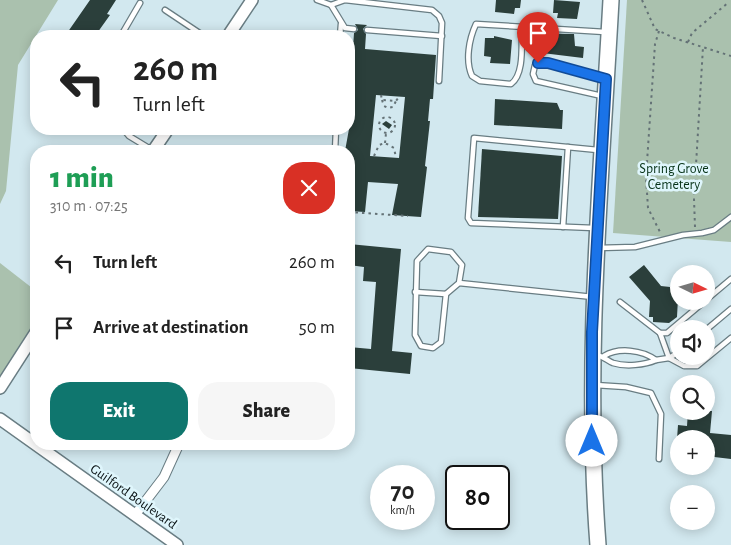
<!DOCTYPE html>
<meta charset="utf-8">
<style>
body{margin:0;font-family:"Alegreya Sans",sans-serif;background:#f6f6f6;color:#222;height:100vh;display:flex;flex-direction:column;font-size:19px;white-space:nowrap}
*{box-sizing:border-box;margin:0}
p{font-size:16px;color:#767676}
.icon{flex:none;width:28px;height:28px;fill:none;stroke:currentColor;stroke-width:2;stroke-linecap:round;stroke-linejoin:round}
.map{position:relative;flex:1;overflow:hidden}
.details{position:absolute;left:30px;top:145px;width:325px;height:305px;display:flex;flex-direction:column;background:#fff;border-radius:20px;box-shadow:0 2px 12px #0003}
.details>*{flex:none}
.hud{position:absolute;left:30px;top:30px;width:325px;height:105px;border-radius:20px;box-shadow:0 2px 12px #0003;background:#fff;color:#222;overflow:hidden}
.needle{width:32px;rotate:95deg}
.fabs{position:absolute;left:670px;top:265px;display:grid;gap:10px}
.fabs a{display:grid;place-items:center;width:45px;height:45px;border-radius:50%;background:#fff;box-shadow:0 2px 12px #0003;font-size:25px}
.speed{position:absolute;left:370px;top:465px;display:flex;gap:10px;font-size:25px;font-weight:700;text-align:center}
.speed>*{display:grid;place-content:center;width:65px;height:65px;border-radius:50%;background:#fff;box-shadow:0 2px 12px #0003;line-height:1}
.speed small{font-size:12px;font-weight:400}
.speed .limit{border:2px solid #111;border-radius:8px;background:#fff;color:#111}
.pin{position:absolute;display:grid;place-items:center;width:42px;height:42px;color:#fff;margin:-51px -21px;border-radius:50% 50% 50% 0;rotate:-45deg;box-shadow:0 0 5px #0007}
.pin .icon{rotate:45deg}
.me{position:absolute;width:55px;margin:-28px;rotate:0deg;stroke-linejoin:round;filter:drop-shadow(0 0 4px #0008)}
.turn{display:flex;align-items:center;gap:18px;height:105px;padding:0 20px;font-size:22px}
.turn .icon{width:65px;height:65px;stroke-width:2.5}
.turn b{display:block;font-size:35px;line-height:42px}
.round{display:grid;place-items:center;flex:none;width:52px;height:52px;border-radius:20px;background:#f6f6f6}
.summary{display:flex;align-items:center;justify-content:space-between;height:85px;padding:0 20px}
h1{font-size:30px;font-weight:800;line-height:38px;color:#1e9e55}
.cta{display:flex;gap:10px;margin-top:auto;padding:10px 20px}
.cta a{flex:1;height:58px;border-radius:20px;background:#0f766e;color:#fff;font-size:20px;font-weight:800;line-height:58px;text-align:center}
.cta a+a{background:#f6f6f6;color:#222}
ul{padding:0;list-style:none}
li{display:flex;align-items:center;gap:15px;height:65px;padding:0 20px}
li div{flex:1}
li b{display:block;font-size:19px}
li em{font-style:normal}
.map>svg:first-child{display:block}
.green{fill:#aac1ae}
.building{fill:#2b3f3b;fill-rule:evenodd}
.lines{fill:none;stroke-linecap:round;stroke-linejoin:round}
.lane-casing{stroke:#697d83;stroke-width:7}
.street-casing{stroke:#697d83;stroke-width:11}
.secondary-casing{stroke:#697d83;stroke-width:14}
.highway-casing{stroke:#697d83;stroke-width:18}
.path{stroke:#647276;stroke-width:2;stroke-dasharray:2.5 4;stroke-linecap:butt}
.lane{stroke:#fff;stroke-width:4.5}
.street{stroke:#fff;stroke-width:9}
.secondary{stroke:#fff;stroke-width:11}
.highway{stroke:#fff;stroke-width:15}
.route-casing{stroke:#114b97;stroke-width:12}
.route{stroke:#1a73e8;stroke-width:9}
.labels{text-anchor:middle;stroke-width:5;stroke-linejoin:round;paint-order:stroke}
.park-label{font-size:14px;fill:#073318;stroke:#dff6fc}
.street-label{font-size:14px;fill:#091113;stroke:#dff6fc}
</style>
<div class="map">
<svg width="731" height="545" viewBox="0 0 731 545">
<rect width="100%" height="100%" fill="#d2e8ef"/>
<g class="green">
<path d="M 0,0 L 58,0 L 18,65 L 6,191 L 0,204 Z"/>
<path d="M 627,0 L 731,0 L 731,242 L 613,233 Z"/>
<path d="M 0,263 L 36,291 L 36,328 L 0,383 Z"/>
</g>
<g class="building">
<path d="M 90,0 L 116,0 L 107,14 L 110,15 L 95,36 L 65,36 Z"/>
<path d="M 496,0 L 521,0 L 520,8 L 515,8 L 514,14 L 495,12 Z"/>
<path d="M 554,0 L 580,2 L 577,19 L 557,18 L 558,13 L 553,13 Z"/>
<path d="M 355,24 L 367,25 L 363,29 L 366,34 L 365,49 L 436,55 L 433,99 L 430,99 L 428,121 L 430,121 L 425,166 L 427,167 L 421,217 L 392,215 L 398,184 L 368,182 L 365,212 L 349,211 L 349,151 L 345,151 L 349,129 L 350,85 L 349,48 L 353,48 L 354,33 L 358,30 ZM 376,95 L 405,97 L 399,158 L 370,156 Z"/>
<path d="M 527,33 L 574,34 L 575,46 L 584,47 L 583,58 L 526,51 Z"/>
<path d="M 494,36 L 512,40 L 510,64 L 490,63 L 491,57 L 484,56 L 485,38 L 494,38 Z"/>
<path d="M 495,99 L 557,103 L 560,110 L 563,110 L 562,129 L 494,125 Z"/>
<path d="M 386,121 L 392,125 L 389,129 L 382,124 Z"/>
<path d="M 482,149 L 562,156 L 558,219 L 478,217 Z"/>
<path d="M 349,244 L 401,249 L 392,351 L 412,353 L 410,374 L 349,368 L 349,347 L 371,349 L 376,282 L 363,281 L 364,267 L 349,265 Z"/>
<path d="M 644,265 L 661,286 L 670,287 L 679,279 L 677,317 L 669,323 L 653,322 L 653,317 L 649,317 L 650,301 L 629,277 Z"/>
<path d="M 688,411 L 712,411 L 710,433 L 731,435 L 731,459 L 706,456 L 706,439 L 677,439 L 678,425 L 687,426 Z"/>
</g>
<g class="lines">
<g class="lane-casing">
<g id="lane">
<path d="M 317,0 L 331,5 L 345,0 L 432,10 L 439,16 L 442,23 L 439,81"/>
<path d="M 331,5 L 345,28 L 354,29"/>
<path d="M 165,10 L 204,36"/>
<path d="M 522,27 C 521,43 525,74 511,84 L 480,81 L 472,76 C 465,61 469,39 476,24 L 605,32"/>
<path d="M 367,30 L 442,36"/>
<path d="M 126,36 L 122,34 L 140,3"/>
<path d="M 340,36 L 341,24"/>
<path d="M 602,96 L 536,81 L 533,74 L 535,65 C 545,58 589,74 603,78"/>
<path d="M 123,129 L 129,136 L 152,150"/>
<path d="M 335,151 L 336,129"/>
<path d="M 563,227 L 568,147"/>
<path d="M 594,228 L 471,223 L 468,218 L 474,138 L 598,150"/>
<path d="M 598,248 L 635,247 L 683,235 L 702,233 L 714,230 L 731,217"/>
<path d="M 459,283 L 446,294 L 441,342 L 433,348 L 421,346 L 415,335 L 417,261 L 428,249 L 451,252 L 462,265 L 459,283 L 593,297"/>
<path d="M 415,292 L 446,294"/>
<path d="M 706,300 L 731,279"/>
<path d="M 620,302 L 660,333 L 667,333 L 705,301"/>
<path d="M 706,330 L 731,309"/>
<path d="M 660,333 L 669,358 L 684,366 L 697,366 L 731,338"/>
<path d="M 595,355 C 604,356 606,360 613,363 C 626,367 645,365 656,360 C 642,350 619,347 604,356"/>
<path d="M 656,360 L 669,358 L 679,352"/>
<path d="M 595,385 L 626,387 L 651,393 L 661,414 L 659,459"/>
</g>
</g>
<g class="street-casing">
<path id="street" d="M 135,515 L 164,477 L 179,444"/>
</g>
<g class="secondary-casing">
<g id="secondary">
<path d="M 228,36 L 252,0"/>
<path d="M 153,151 L 168,129"/>
<path d="M 0,388 L 36,332"/>
<path d="M 0,419 L 177,545"/>
</g>
</g>
<g class="highway-casing">
<path id="highway" d="M 598,545 C 584,363 601,182 611,0"/>
</g>
<g class="path">
<path d="M 642,0 L 655,29 L 674,38 L 731,56"/>
<path d="M 659,31 L 655,44 L 646,177 L 648,208 L 661,234"/>
<path d="M 688,42 L 692,33 L 729,2"/>
<path d="M 381,95 L 382,100 L 396,101 L 399,97"/>
<path d="M 382,100 L 384,106 L 388,108 L 393,107 L 396,101"/>
<circle cx="387" cy="125" r="8"/>
<path d="M 385,143 L 386,133"/>
<path d="M 374,156 L 379,145 L 385,143 L 394,148 L 396,158"/>
<path d="M 349,212 L 408,216"/>
<path d="M 695,227 L 694,199 L 703,47"/>
</g>
<use href="#lane" class="lane"/>
<use href="#street" class="street"/>
<use href="#secondary" class="secondary"/>
<use href="#highway" class="highway"/>
</g>
<g class="lines">
<g class="route-casing">
<path id="route" d="M 538,63 L 548,63 L 606,79 L 592,332 L 592,441"/>
</g>
<use href="#route" class="route"/>
</g>
<g class="labels">
<g class="park-label">
<text x="674" y="173">Spring Grove<tspan x="674" dy="16">Cemetery</tspan></text>
</g>
<g class="street-label">
<text transform="translate(134 496) rotate(35)" y="5">Guilford Boulevard</text>
</g>
</g>
</svg>
<div class="fabs">
<a><svg class="needle" viewBox="-14 -14 28 28"><path d="M0-13l5 13h-10z" fill="#e53935"/><path d="M0 13l5-13h-10z" fill="#767676"/></svg></a>
<a><svg class="icon" aria-label="sound" viewBox="0 0 24 24"><path d="M4 9h4l5-4v14l-5-4H4zM17 9q2 3 0 6"/></svg></a>
<a><svg class="icon" aria-label="search" viewBox="0 0 24 24"><circle cx="10" cy="10" r="6"/><path d="M15 15l6 6"/></svg></a>
<a>+</a>
<a>−</a>
</div>
<div class="speed"><div>70<small>km/h</small></div><div class="limit">80</div></div>
<div class="pin" style="left:538px;top:63px;background:#d93025"><svg class="icon" aria-label="arrive" viewBox="0 0 24 24"><path d="M6 21V4h12l-3 4 3 4H6"/></svg></div>
<svg class="me" style="left:592px;top:441px" viewBox="-20 -20 40 40"><circle r="19" fill="#fff"/><path d="M0-13L10 11 0 6-10 11z" fill="#1a73e8"/></svg>
<div class="hud">
<div class="turn"><svg class="icon" aria-label="left" viewBox="0 0 24 24"><path d="M17 20v-9H6M10 6l-5 5 5 5"/></svg><div><b>260 m</b>Turn left</div></div>
</div>
<section class="details">
<div class="summary"><div><h1>1 min</h1><p>310 m · 07:25</p></div><a class="round" style="background:#d93025;color:#fff"><svg class="icon" aria-label="close" viewBox="0 0 24 24"><path d="M6 6l12 12M18 6L6 18"/></svg></a></div>
<ul>
<li><svg class="icon" aria-label="left" viewBox="0 0 24 24"><path d="M17 20v-9H6M10 6l-5 5 5 5"/></svg><div><b>Turn left</b></div><em>260 m</em></li>
<li><svg class="icon" aria-label="arrive" viewBox="0 0 24 24"><path d="M6 21V4h12l-3 4 3 4H6"/></svg><div><b>Arrive at destination</b></div><em>50 m</em></li>
</ul>
<div class="cta"><a>Exit</a><a>Share</a></div>
</section>
</div>
